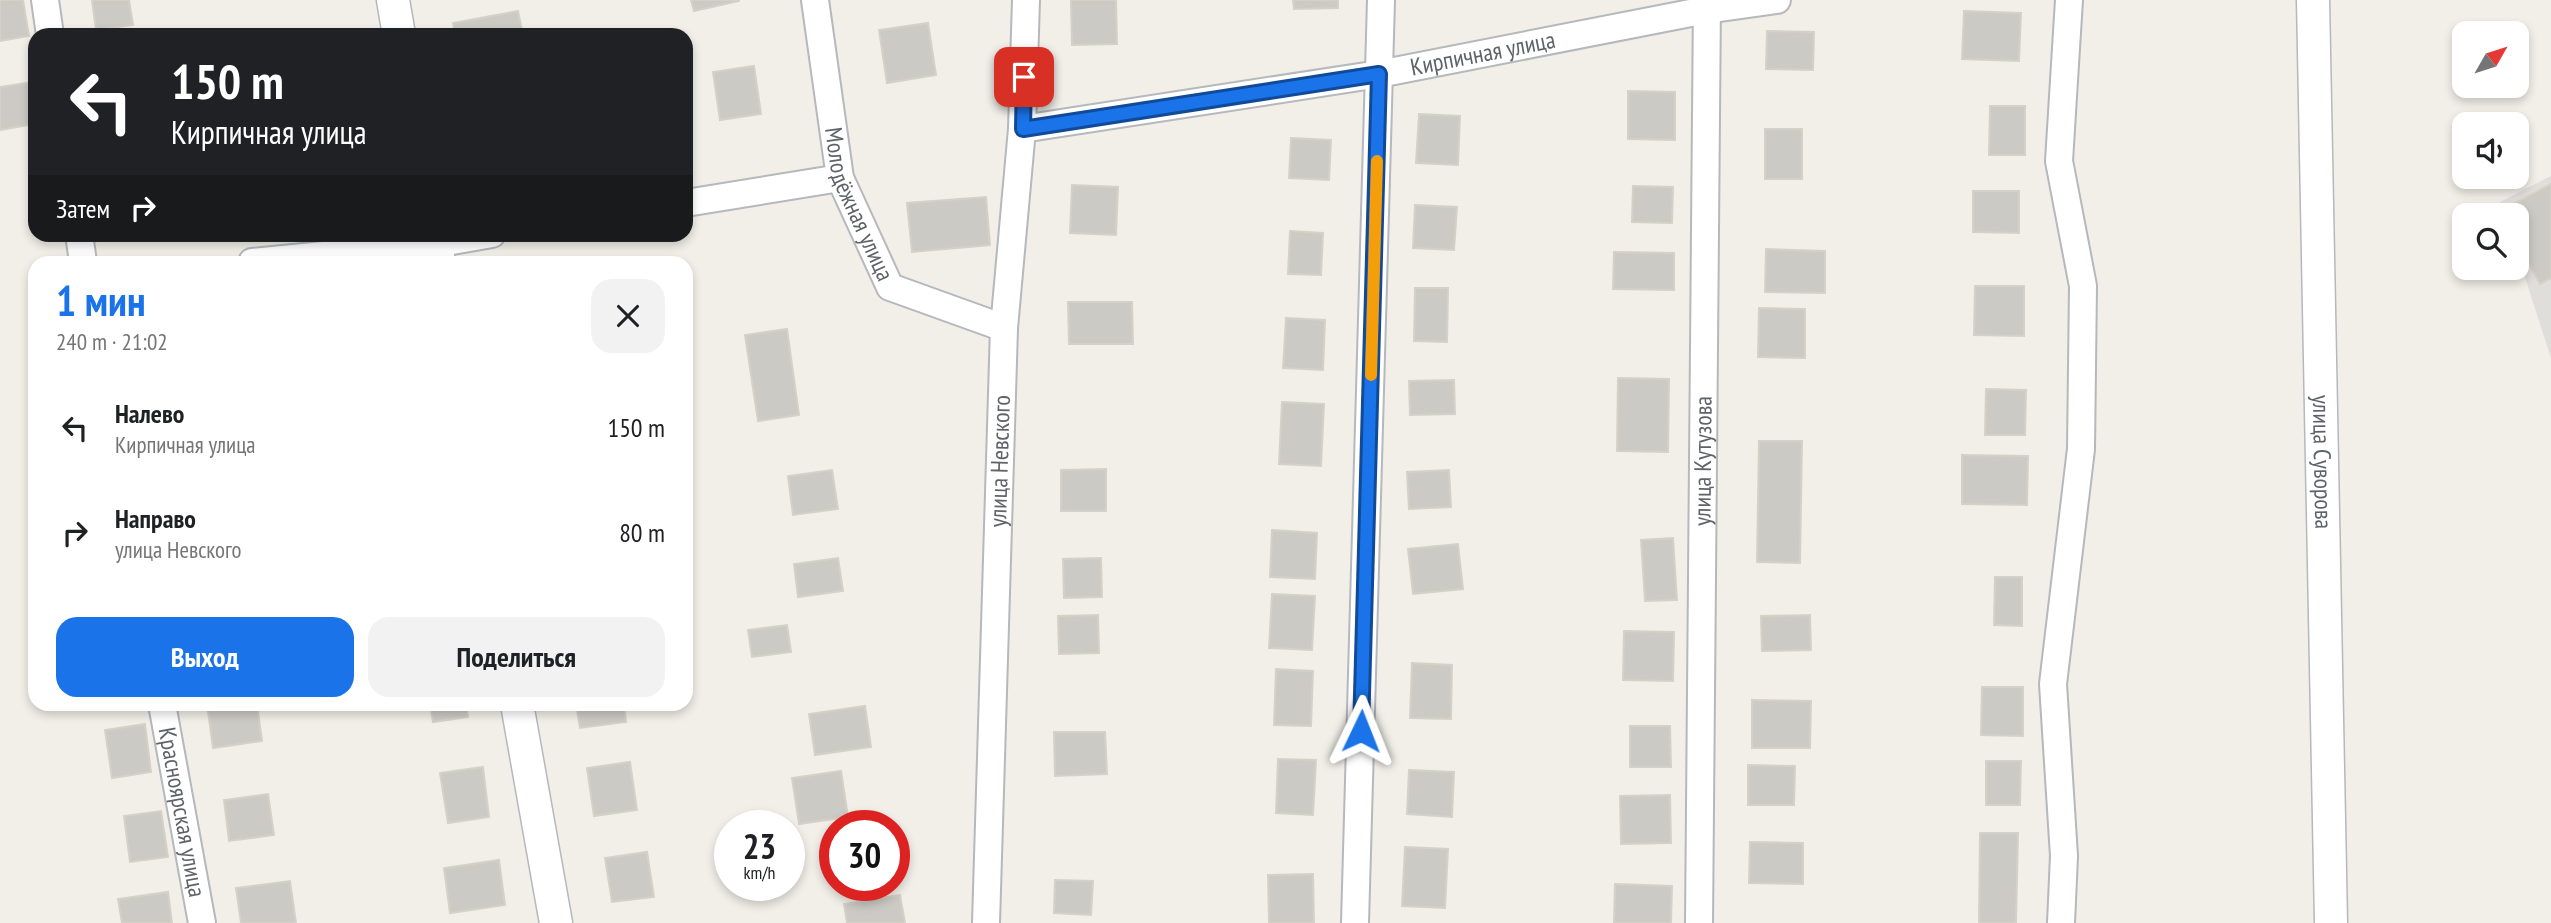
<!DOCTYPE html>
<html lang="ru">
<meta charset="utf-8">
<style>
body{margin:0;font-family:"PT Sans Narrow",sans-serif;background:#f2f2f2;color:#202124;height:100vh;display:flex;flex-direction:column;font-size:26px;white-space:nowrap}
*{box-sizing:border-box;margin:0}
p{font-size:23px;color:#757577}
.icon{flex:none;width:38px;height:38px;fill:none;stroke:currentColor;stroke-width:2;stroke-linecap:round;stroke-linejoin:round}
.map{position:relative;flex:1;overflow:hidden}
.details{position:absolute;left:28px;top:256px;width:665px;height:455px;display:flex;flex-direction:column;background:#fff;border-radius:21px;box-shadow:0 4px 10px #0003}
.details>*{flex:none}
.guide{position:absolute;left:28px;top:28px;width:665px;height:214px;border-radius:21px;box-shadow:0 4px 10px #0003;background:#202124;color:#fff;overflow:hidden}
.needle{width:46px;rotate:51deg}
.fabs{position:absolute;left:2452px;top:21px;display:grid;gap:14px}
.fabs a{display:grid;place-items:center;width:77px;height:77px;border-radius:14px;background:#fff;box-shadow:0 4px 10px #0003;font-size:35px}
.speed{position:absolute;left:714px;top:810px;display:flex;gap:14px;font-size:35px;font-weight:700;text-align:center}
.speed>*{display:grid;place-content:center;width:91px;height:91px;border-radius:50%;background:#fff;box-shadow:0 4px 10px #0003;line-height:1}
.speed small{font-size:18px;font-weight:400}
.speed .limit{border:10px solid #d22;background:#fff;color:#111}
.pin{position:absolute;display:grid;place-items:center;width:60px;height:60px;color:#fff;margin:-30px;border-radius:14px;box-shadow:0 4px 10px #0006}
.me{position:absolute;width:77px;margin:-38px;rotate:2deg;stroke-linejoin:round;filter:drop-shadow(0 0 5px #0008)}
.turn{display:flex;align-items:center;gap:24px;height:147px;padding:0 28px;font-size:32px}
.turn .icon{width:91px;height:91px;stroke-width:2.5}
.turn b{display:block;font-size:49px;line-height:60px}
.then{display:flex;align-items:center;height:66px;padding:0 28px;background:#0003;gap:14px;font-size:26px}
.round{display:grid;place-items:center;flex:none;width:74px;height:74px;border-radius:21px;background:#f2f2f2}
.head{display:flex;align-items:center;justify-content:space-between;height:119px;padding:0 28px}
h1{font-size:42px;font-weight:800;line-height:52px;color:#1a73e8}
.button{display:flex;gap:14px;margin-top:auto;padding:14px 28px}
.button a{flex:1;height:80px;border-radius:21px;background:#1a73e8;color:#fff;font-size:28px;font-weight:800;line-height:80px;text-align:center}
.button a+a{background:#f2f2f2;color:#202124}
ul{padding:0;list-style:none}
li{display:flex;align-items:center;gap:21px;height:105px;padding:0 28px}
li div{flex:1}
li b{display:block;font-size:26px}
li em{font-style:normal}
.map>svg:first-child{display:block}
.industrial{fill:#e0deda}
.building{fill:#cccac5;stroke:#d6d1c6;stroke-width:2}
.lines{fill:none;stroke-linecap:round;stroke-linejoin:round}
.minor-casing{stroke:#b5b8bc;stroke-width:30}
.tertiary-casing{stroke:#b5b8bc;stroke-width:35}
.minor{stroke:#fff;stroke-width:26}
.tertiary{stroke:#fff;stroke-width:32}
.route-casing{stroke:#114b97;stroke-width:18}
.route{stroke:#1a73e8;stroke-width:12}
.slow{stroke:#f59e0b;stroke-width:12}
.labels{text-anchor:middle;stroke-width:5;stroke-linejoin:round;paint-order:stroke}
.street-label{font-size:24px;fill:#5f6368;stroke:#fff}
</style>
<div class="map">
<svg width="2551" height="923" viewBox="0 0 2551 923">
<rect width="100%" height="100%" fill="#f1efe8"/>
<path class="industrial" d="M 2551,176 L 2551,358 L 2517,253 L 2516,215 L 2504,215 L 2500,202 Z"/>
<g class="building">
<path d="M 0,0 L 23,0 L 29,36 L 0,41 Z"/>
<path d="M 92,0 L 129,0 L 133,25 L 96,30 Z"/>
<path d="M 691,0 L 739,0 L 739,1 L 694,11 Z"/>
<path d="M 1071,0 L 1116,0 L 1117,44 L 1072,45 Z"/>
<path d="M 1293,0 L 1338,0 L 1338,8 L 1294,9 Z"/>
<path d="M 518,11 L 523,35 L 455,35 L 453,23 Z"/>
<path d="M 1964,11 L 2021,13 L 2019,61 L 1962,59 Z"/>
<path d="M 928,23 L 936,75 L 887,83 L 879,30 Z"/>
<path d="M 1767,31 L 1814,32 L 1813,70 L 1766,69 Z"/>
<path d="M 754,66 L 761,114 L 720,120 L 713,72 Z"/>
<path d="M 33,82 L 35,124 L 0,130 L 0,87 Z"/>
<path d="M 1628,91 L 1675,92 L 1675,140 L 1628,139 Z"/>
<path d="M 1990,106 L 2025,106 L 2025,155 L 1989,155 Z"/>
<path d="M 1419,114 L 1460,116 L 1458,165 L 1416,163 Z"/>
<rect x="1765" y="129" width="37" height="50"/>
<path d="M 1291,138 L 1331,140 L 1329,180 L 1289,178 Z"/>
<path d="M 2551,184 L 2551,278 L 2540,284 L 2516,241 L 2516,215 L 2502,215 L 2500,211 Z"/>
<path d="M 1072,185 L 1118,187 L 1116,235 L 1070,233 Z"/>
<path d="M 1633,186 L 1673,187 L 1672,223 L 1632,222 Z"/>
<path d="M 1973,191 L 2019,191 L 2019,233 L 1973,232 Z"/>
<path d="M 986,197 L 990,245 L 912,252 L 907,203 Z"/>
<path d="M 1415,205 L 1457,207 L 1454,250 L 1413,248 Z"/>
<path d="M 1290,231 L 1323,233 L 1321,275 L 1288,274 Z"/>
<path d="M 1766,249 L 1825,251 L 1825,293 L 1765,292 Z"/>
<path d="M 1614,252 L 1674,253 L 1674,290 L 1613,289 Z"/>
<path d="M 1975,286 L 2024,286 L 2024,336 L 1974,335 Z"/>
<path d="M 1415,288 L 1448,288 L 1447,342 L 1414,341 Z"/>
<path d="M 1068,302 L 1132,302 L 1133,344 L 1069,344 Z"/>
<path d="M 1759,308 L 1805,309 L 1805,358 L 1758,357 Z"/>
<path d="M 1286,318 L 1325,320 L 1323,370 L 1283,368 Z"/>
<path d="M 787,329 L 799,415 L 758,421 L 745,335 Z"/>
<path d="M 1618,378 L 1669,379 L 1668,452 L 1617,451 Z"/>
<path d="M 1454,380 L 1455,414 L 1410,415 L 1409,381 Z"/>
<path d="M 1986,389 L 2026,390 L 2025,435 L 1985,435 Z"/>
<path d="M 1282,402 L 1324,404 L 1321,466 L 1279,464 Z"/>
<path d="M 1759,441 L 1802,441 L 1800,563 L 1757,562 Z"/>
<path d="M 1962,455 L 2028,456 L 2027,505 L 1962,504 Z"/>
<path d="M 1106,469 L 1106,511 L 1061,511 L 1061,470 Z"/>
<path d="M 832,470 L 838,509 L 793,515 L 788,476 Z"/>
<path d="M 1449,470 L 1451,507 L 1409,509 L 1407,472 Z"/>
<path d="M 1272,530 L 1317,533 L 1315,579 L 1270,577 Z"/>
<path d="M 1673,538 L 1677,600 L 1645,601 L 1641,540 Z"/>
<path d="M 1458,544 L 1463,589 L 1413,594 L 1408,549 Z"/>
<path d="M 838,558 L 843,591 L 798,597 L 794,564 Z"/>
<path d="M 1101,558 L 1102,597 L 1064,598 L 1063,559 Z"/>
<path d="M 1995,577 L 2022,577 L 2022,626 L 1994,625 Z"/>
<path d="M 1272,594 L 1315,596 L 1312,650 L 1269,648 Z"/>
<path d="M 1098,615 L 1099,653 L 1059,654 L 1058,616 Z"/>
<path d="M 1810,615 L 1811,650 L 1762,651 L 1761,616 Z"/>
<path d="M 787,625 L 791,652 L 752,657 L 748,630 Z"/>
<path d="M 1624,631 L 1674,632 L 1673,681 L 1623,680 Z"/>
<path d="M 1412,663 L 1452,665 L 1451,719 L 1410,718 Z"/>
<path d="M 1276,669 L 1313,671 L 1311,726 L 1274,725 Z"/>
<path d="M 1982,687 L 2023,687 L 2023,736 L 1981,735 Z"/>
<path d="M 1752,700 L 1811,701 L 1810,748 L 1752,748 Z"/>
<path d="M 207,704 L 257,704 L 262,741 L 213,748 Z"/>
<path d="M 430,704 L 466,704 L 468,717 L 433,722 Z"/>
<path d="M 576,704 L 624,704 L 626,722 L 580,728 Z"/>
<path d="M 865,706 L 871,747 L 815,755 L 809,714 Z"/>
<path d="M 145,724 L 151,772 L 112,778 L 105,730 Z"/>
<path d="M 1630,726 L 1670,726 L 1671,767 L 1630,767 Z"/>
<path d="M 1054,732 L 1105,732 L 1107,774 L 1055,776 Z"/>
<path d="M 1278,759 L 1316,760 L 1313,815 L 1276,813 Z"/>
<path d="M 1986,761 L 2021,761 L 2020,805 L 1986,805 Z"/>
<path d="M 630,762 L 637,810 L 594,816 L 587,768 Z"/>
<path d="M 1748,765 L 1795,766 L 1794,805 L 1748,805 Z"/>
<path d="M 483,767 L 489,817 L 448,823 L 440,773 Z"/>
<path d="M 1409,770 L 1454,772 L 1452,817 L 1407,814 Z"/>
<path d="M 841,771 L 848,817 L 799,824 L 792,778 Z"/>
<path d="M 268,794 L 274,835 L 229,841 L 224,800 Z"/>
<path d="M 1670,795 L 1671,843 L 1621,844 L 1620,796 Z"/>
<path d="M 161,811 L 168,857 L 130,862 L 124,816 Z"/>
<path d="M 1980,833 L 2018,833 L 2016,923 L 1979,923 Z"/>
<path d="M 1750,842 L 1803,843 L 1803,884 L 1749,883 Z"/>
<path d="M 1405,847 L 1448,849 L 1445,908 L 1402,906 Z"/>
<path d="M 647,852 L 654,897 L 612,902 L 605,858 Z"/>
<path d="M 499,860 L 505,905 L 450,913 L 444,868 Z"/>
<path d="M 1313,874 L 1314,923 L 1269,923 L 1268,875 Z"/>
<path d="M 1055,880 L 1093,881 L 1091,915 L 1054,913 Z"/>
<path d="M 290,881 L 296,923 L 241,923 L 236,888 Z"/>
<path d="M 1615,884 L 1672,886 L 1671,923 L 1614,923 Z"/>
<path d="M 168,892 L 172,923 L 122,923 L 118,899 Z"/>
<path d="M 900,895 L 905,923 L 847,923 L 844,904 Z"/>
</g>
<g class="lines">
<g class="minor-casing">
<g id="minor">
<path d="M 45,0 L 50,35"/>
<path id="s1" d="M 815,0 L 840,178 L 890,287 L 1004,328"/>
<path id="s2" d="M 1022,129 L 1379,74 L 1706,10 L 1777,0"/>
<path d="M 686,203 L 840,178"/>
<path d="M 79,234 L 83,262"/>
<path d="M 252,262 L 435,244 L 492,234"/>
<path id="s3" d="M 162,704 L 202,923"/>
<path id="s4" d="M 986,923 L 1004,328 L 1022,129 L 1026,0"/>
<path d="M 1355,923 L 1381,0"/>
<path id="s5" d="M 1699,923 L 1707,0"/>
<path d="M 2061,923 L 2064,856 L 2053,684 L 2081,449 L 2083,286 L 2059,161 L 2069,0"/>
</g>
</g>
<g class="tertiary-casing">
<g id="tertiary">
<path d="M 393,0 L 399,35"/>
<path id="s6" d="M 2313,0 L 2331,923"/>
<path d="M 434,234 L 439,262"/>
<path d="M 517,704 L 556,923"/>
</g>
</g>
<use href="#minor" class="minor"/>
<use href="#tertiary" class="tertiary"/>
</g>
<g class="lines">
<g class="route-casing">
<path id="route" d="M 1024,77 L 1023,129 L 1379,74 L 1361,731"/>
</g>
<use href="#route" class="route"/>
<path class="slow" d="M 1371,375 L 1377,161"/>
</g>
<g class="labels">
<g class="street-label">
<text dy="8" stroke="none"><textPath href="#s2" startOffset="467">Кирпичная улица</textPath></text>
<text dy="8" stroke="none"><textPath href="#s1" startOffset="210">Молодёжная улица</textPath></text>
<text dy="8" stroke="none"><textPath href="#s4" startOffset="462">улица Невского</textPath></text>
<text dy="8" stroke="none"><textPath href="#s5" startOffset="462">улица Кутузова</textPath></text>
<text dy="8" stroke="none"><textPath href="#s6" startOffset="462">улица Суворова</textPath></text>
<text dy="8" stroke="none"><textPath href="#s3" startOffset="110">Красноярская улица</textPath></text>
</g>
</g>
</svg>
<div class="fabs">
<a><svg class="needle" viewBox="-14 -14 28 28"><path d="M0-13l5 13h-10z" fill="#e53935"/><path d="M0 13l5-13h-10z" fill="#757577"/></svg></a>
<a><svg class="icon" aria-label="sound" viewBox="0 0 24 24"><path d="M4 9h4l5-4v14l-5-4H4zM17 9q2 3 0 6"/></svg></a>
<a><svg class="icon" aria-label="search" viewBox="0 0 24 24"><circle cx="10" cy="10" r="6"/><path d="M15 15l6 6"/></svg></a>
</div>
<div class="speed"><div>23<small>km/h</small></div><div class="limit">30</div></div>
<div class="pin" style="left:1024px;top:77px;background:#d93025"><svg class="icon" aria-label="arrive" viewBox="0 0 24 24"><path d="M6 21V4h12l-3 4 3 4H6"/></svg></div>
<svg class="me" style="left:1361px;top:731px" viewBox="-20 -20 40 40"><path d="M0-17L14 15 0 8-14 15z" fill="#1a73e8" stroke="#fff" stroke-width="4"/></svg>
<div class="guide">
<div class="turn"><svg class="icon" aria-label="left" viewBox="0 0 24 24"><path d="M17 20v-9H6M10 6l-5 5 5 5"/></svg><div><b>150 m</b>Кирпичная улица</div></div>
<div class="then">Затем<svg class="icon" aria-label="right" viewBox="0 0 24 24"><path d="M7 20v-9h11M14 6l5 5-5 5"/></svg></div>
</div>
<section class="details">
<div class="head"><div><h1>1 мин</h1><p>240 m · 21:02</p></div><a class="round"><svg class="icon" aria-label="close" viewBox="0 0 24 24"><path d="M6 6l12 12M18 6L6 18"/></svg></a></div>
<ul>
<li><svg class="icon" aria-label="left" viewBox="0 0 24 24"><path d="M17 20v-9H6M10 6l-5 5 5 5"/></svg><div><b>Налево</b><p>Кирпичная улица</p></div><em>150 m</em></li>
<li><svg class="icon" aria-label="right" viewBox="0 0 24 24"><path d="M7 20v-9h11M14 6l5 5-5 5"/></svg><div><b>Направо</b><p>улица Невского</p></div><em>80 m</em></li>
</ul>
<div class="button"><a>Выход</a><a>Поделиться</a></div>
</section>
</div>
